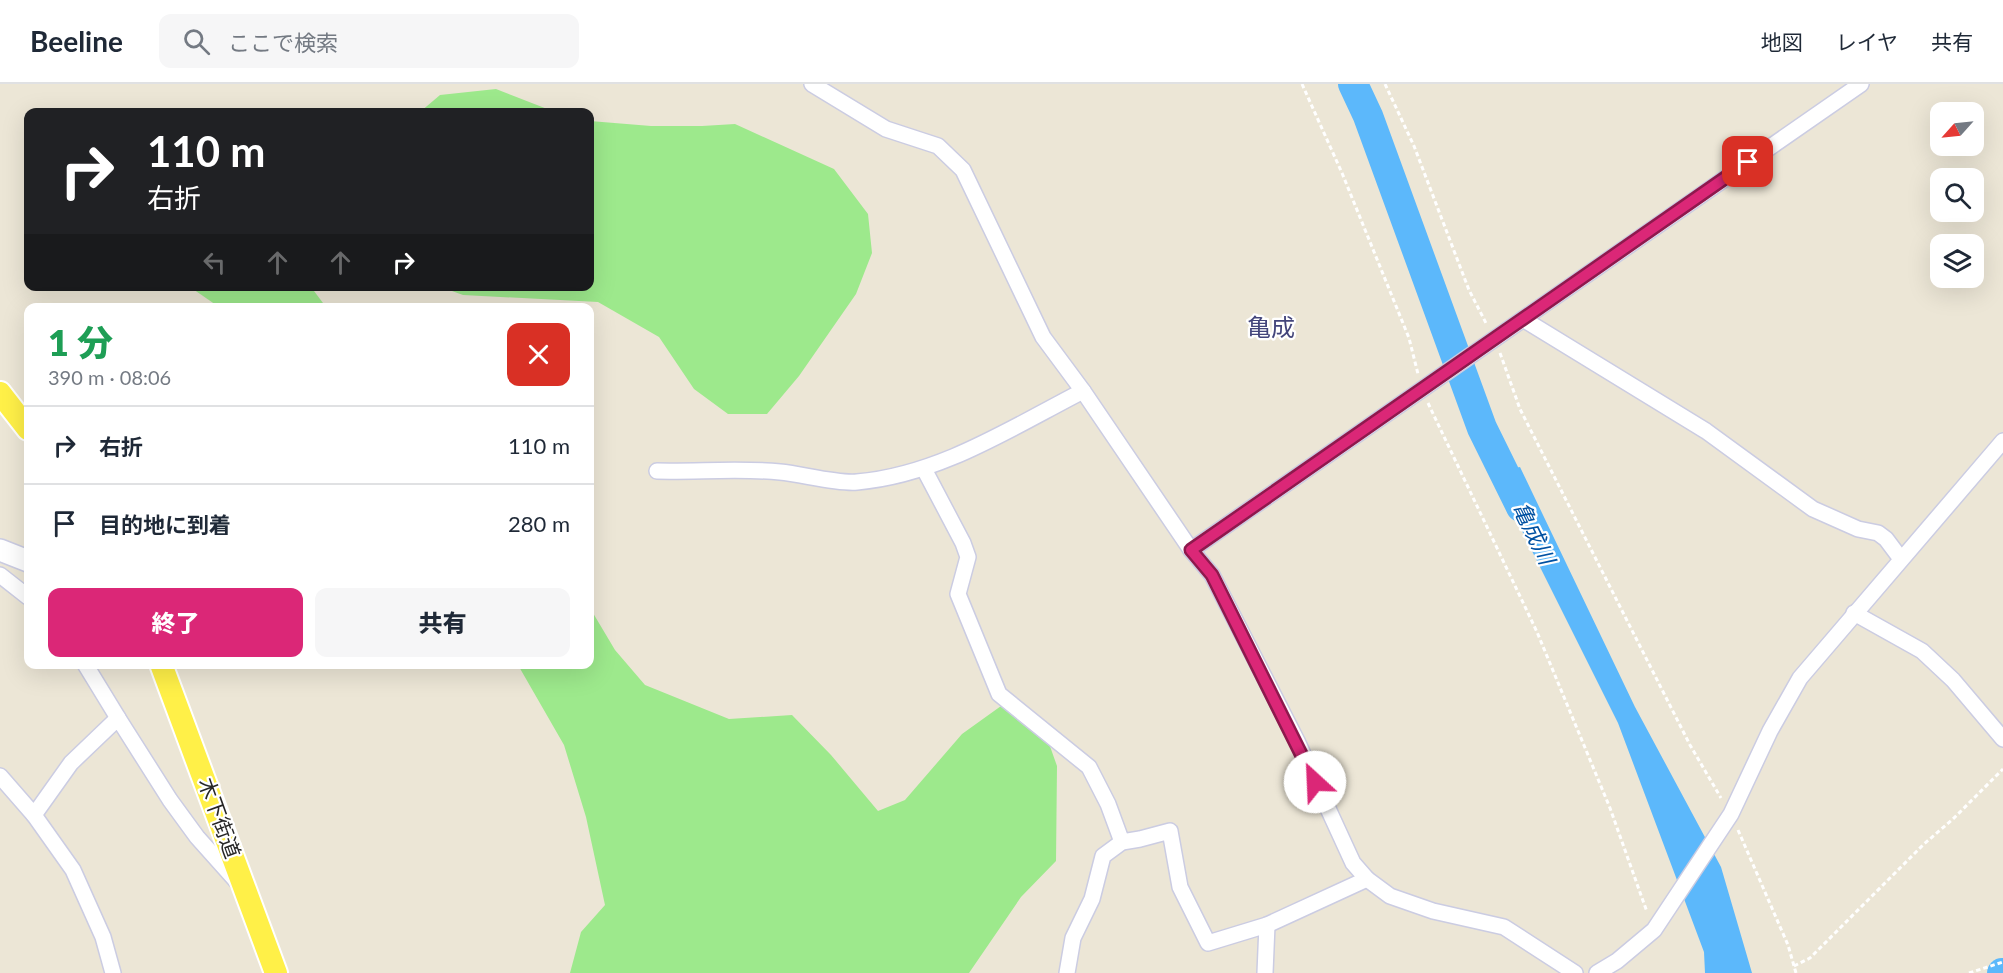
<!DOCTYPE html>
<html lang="ja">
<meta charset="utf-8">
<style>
body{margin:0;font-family:Lato,"Noto Sans JP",sans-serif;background:#f6f6f7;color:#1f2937;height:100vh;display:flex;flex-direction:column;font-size:22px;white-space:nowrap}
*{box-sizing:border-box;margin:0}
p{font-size:20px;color:#747a83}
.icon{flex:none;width:33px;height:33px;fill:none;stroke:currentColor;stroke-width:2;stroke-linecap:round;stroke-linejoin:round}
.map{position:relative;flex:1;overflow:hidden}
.drawer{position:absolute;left:24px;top:219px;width:570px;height:366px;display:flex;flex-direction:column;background:#fff;border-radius:12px;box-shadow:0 6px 24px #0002}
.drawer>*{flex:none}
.top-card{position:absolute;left:24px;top:24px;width:570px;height:183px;border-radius:12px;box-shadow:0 6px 24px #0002;background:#202124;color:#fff;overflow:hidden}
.needle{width:39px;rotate:243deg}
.controls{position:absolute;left:1930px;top:18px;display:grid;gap:12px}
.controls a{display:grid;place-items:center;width:54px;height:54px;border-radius:12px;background:#fff;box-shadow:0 6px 24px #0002;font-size:30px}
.pin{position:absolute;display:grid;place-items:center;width:51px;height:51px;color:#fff;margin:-26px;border-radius:12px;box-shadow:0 3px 9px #0006}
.me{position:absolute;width:66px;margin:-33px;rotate:335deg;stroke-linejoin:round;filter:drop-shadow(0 0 4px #0008)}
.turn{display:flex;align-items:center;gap:21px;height:126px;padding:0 24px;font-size:27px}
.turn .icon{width:78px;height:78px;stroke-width:2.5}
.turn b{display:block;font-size:42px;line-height:51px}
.lanes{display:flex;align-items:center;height:57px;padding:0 24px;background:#0003;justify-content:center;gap:30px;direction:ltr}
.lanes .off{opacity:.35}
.round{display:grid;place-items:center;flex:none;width:63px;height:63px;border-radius:12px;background:#f6f6f7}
.overview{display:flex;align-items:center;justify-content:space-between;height:102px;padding:0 24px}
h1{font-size:36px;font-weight:800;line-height:45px;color:#1e9e55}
.cta{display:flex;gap:12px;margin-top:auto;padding:12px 24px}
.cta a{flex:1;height:69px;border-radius:12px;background:#db2777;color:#fff;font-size:24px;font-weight:800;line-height:69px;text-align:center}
.cta a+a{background:#f6f6f7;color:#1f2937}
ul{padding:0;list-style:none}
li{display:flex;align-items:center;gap:18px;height:78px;padding:0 24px;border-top:2px solid #e0e1e3}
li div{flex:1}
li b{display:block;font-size:22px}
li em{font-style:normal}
header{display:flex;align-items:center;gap:36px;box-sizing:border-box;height:84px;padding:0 30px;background:#fff;border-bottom:2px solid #e0e1e3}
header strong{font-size:28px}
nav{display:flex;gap:33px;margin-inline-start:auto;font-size:21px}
.search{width:420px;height:54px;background:#f6f6f7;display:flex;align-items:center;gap:15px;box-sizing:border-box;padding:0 21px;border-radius:12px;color:#747a83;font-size:22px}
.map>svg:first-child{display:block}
.green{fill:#9de98c}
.water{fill:#5cb8fb}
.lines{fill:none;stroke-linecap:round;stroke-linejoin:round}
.river{stroke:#5cb8fb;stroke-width:30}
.street-casing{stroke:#cbcce2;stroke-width:18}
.secondary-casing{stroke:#cbcce2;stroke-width:24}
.primary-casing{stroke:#fff;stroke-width:26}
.path{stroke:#fff;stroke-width:3;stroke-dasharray:4.5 3;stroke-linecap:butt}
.street{stroke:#fff;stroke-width:15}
.secondary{stroke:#fff;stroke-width:21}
.primary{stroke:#fff048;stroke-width:22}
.route-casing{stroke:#8e194d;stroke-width:15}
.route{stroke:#db2777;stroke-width:10}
.labels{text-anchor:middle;stroke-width:4.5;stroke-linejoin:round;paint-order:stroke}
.street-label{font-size:21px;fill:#272727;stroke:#fff}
.water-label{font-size:22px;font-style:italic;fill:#0051a2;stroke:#fff}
.quarter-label{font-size:24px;fill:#43457b;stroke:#fff}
</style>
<header>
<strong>Beeline</strong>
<div class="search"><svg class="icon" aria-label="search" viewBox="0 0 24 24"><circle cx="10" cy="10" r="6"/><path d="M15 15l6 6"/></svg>ここで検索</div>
<nav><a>地図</a><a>レイヤ</a><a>共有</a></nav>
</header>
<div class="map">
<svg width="2003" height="889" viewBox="0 0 2003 889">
<rect width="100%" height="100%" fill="#ece6d6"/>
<g class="green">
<path d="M 496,5 L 555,28 L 420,28 L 440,11 Z"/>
<path d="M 590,37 L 651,42 L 702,42 L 735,40 L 834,85 L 868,130 L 872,169 L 856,210 L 799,292 L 767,330 L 728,330 L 694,305 L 659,253 L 598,218 L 463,211 L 441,203 L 590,202 Z"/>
<path d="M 190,203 L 311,203 L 326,223 L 219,223 Z"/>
<path d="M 590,524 L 615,566 L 645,601 L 729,635 L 792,631 L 831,671 L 878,727 L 905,716 L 962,650 L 1008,617 L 1046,651 L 1057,682 L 1056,777 L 1021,813 L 969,889 L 570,889 L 581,848 L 605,821 L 586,733 L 564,661 L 518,581 L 590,580 Z"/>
</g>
<path class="water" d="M 1520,383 L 1635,623 L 1721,783 L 1752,889 L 1705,889 L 1704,868 L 1618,639 L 1493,389 Z"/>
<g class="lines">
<g class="river">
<path d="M 1353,0 L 1368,32 L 1482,344 L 1521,423"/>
<path d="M 2002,889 L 2003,889"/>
</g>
<g class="street-casing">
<g id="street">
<path d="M 812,0 L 886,45 L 938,62 L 963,86 L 1043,253 L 1083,307 L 1191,466 L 1212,491 L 1297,657 L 1353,779 L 1367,795 L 1390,812 L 1433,827 L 1504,843 L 1575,889"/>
<path d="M 1523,235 L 1706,347 L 1813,425 L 1858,445 L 1878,449 L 1886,455 L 1901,475"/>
<path d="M 924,385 L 963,459 L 968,473 L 958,510 L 999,610 L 1089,683 L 1108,720 L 1122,758"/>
<path d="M 657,387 C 696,388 742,384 780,388 C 802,390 837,400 857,398 C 939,391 1011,344 1083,307"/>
<path d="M 1191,466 L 1861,0"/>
<path d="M 0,491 L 28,513"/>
<path d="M 1854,529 L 1922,567 L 1953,596 L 2003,655"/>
<path d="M 85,580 L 118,634"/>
<path d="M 0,692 L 34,731 L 71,679 L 118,634 L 170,716 L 197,753 L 239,800"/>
<path d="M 34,731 L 73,786 L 103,853 L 113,889"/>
<path d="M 1067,889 L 1073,854 L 1092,815 L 1103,772 L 1122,758 L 1140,755 L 1170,747 L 1180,803 L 1208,859 L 1267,841 L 1367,795"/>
<path d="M 1265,889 L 1267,841"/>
<path d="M 1597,889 L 1617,877 L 1654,846 L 1731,730 L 1770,647 L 1800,594 L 2003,357"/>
</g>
</g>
<g class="secondary-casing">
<path id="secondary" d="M 0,466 L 28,477"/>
</g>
<g class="primary-casing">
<g id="primary">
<path d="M 0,309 L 28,345"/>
<path d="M 161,580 L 276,889"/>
</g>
</g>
<g class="path">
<path d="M 1302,0 L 1342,89 L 1409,254 L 1418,290"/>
<path d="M 1385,0 L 1414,62 L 1469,206 L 1487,241"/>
<path d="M 1500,269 L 1520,325 L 1690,661 L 1721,714"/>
<path d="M 1428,319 L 1537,548 L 1610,724 L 1647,828"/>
<path d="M 1738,746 L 1788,861 L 1796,889"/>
<path d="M 1794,882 L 1810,874 L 1924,760 L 1953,735 L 2003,685"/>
<path d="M 1969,889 L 2003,878"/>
</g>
<use href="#street" class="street"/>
<use href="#secondary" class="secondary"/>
<use href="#primary" class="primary"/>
</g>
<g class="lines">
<g class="route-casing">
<path id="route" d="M 1315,698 L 1212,491 L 1191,466 L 1748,78"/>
</g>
<use href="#route" class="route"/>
</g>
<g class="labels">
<g class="street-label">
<text transform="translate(219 734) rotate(70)" y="7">木下街道</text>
</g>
<g class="water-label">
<text transform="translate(1534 449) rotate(64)" y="8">亀成川</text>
</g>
<g class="quarter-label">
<text x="1271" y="252">亀成</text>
</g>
</g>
</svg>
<div class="controls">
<a><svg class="needle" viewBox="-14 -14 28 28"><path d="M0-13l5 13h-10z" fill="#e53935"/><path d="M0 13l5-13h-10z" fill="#747a83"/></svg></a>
<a><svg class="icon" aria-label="search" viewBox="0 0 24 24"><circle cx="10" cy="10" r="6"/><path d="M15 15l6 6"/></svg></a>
<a><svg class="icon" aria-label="layers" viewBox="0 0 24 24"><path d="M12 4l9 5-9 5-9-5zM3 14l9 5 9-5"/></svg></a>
</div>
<div class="pin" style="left:1748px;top:78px;background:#d93025"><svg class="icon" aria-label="arrive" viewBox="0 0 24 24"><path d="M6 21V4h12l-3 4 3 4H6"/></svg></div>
<svg class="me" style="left:1315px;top:698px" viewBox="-20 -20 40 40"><circle r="19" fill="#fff"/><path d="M0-13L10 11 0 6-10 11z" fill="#db2777"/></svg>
<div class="top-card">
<div class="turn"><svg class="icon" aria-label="right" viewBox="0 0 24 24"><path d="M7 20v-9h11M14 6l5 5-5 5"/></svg><div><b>110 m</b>右折</div></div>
<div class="lanes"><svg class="icon off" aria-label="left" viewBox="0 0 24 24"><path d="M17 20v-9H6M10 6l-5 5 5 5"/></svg><svg class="icon off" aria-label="ahead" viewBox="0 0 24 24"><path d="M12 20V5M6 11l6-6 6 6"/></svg><svg class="icon off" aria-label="ahead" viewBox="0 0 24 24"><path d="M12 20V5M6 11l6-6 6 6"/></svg><svg class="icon" aria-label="right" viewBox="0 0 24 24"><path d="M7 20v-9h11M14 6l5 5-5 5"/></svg></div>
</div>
<section class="drawer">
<div class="overview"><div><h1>1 分</h1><p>390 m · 08:06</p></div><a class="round" style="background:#d93025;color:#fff"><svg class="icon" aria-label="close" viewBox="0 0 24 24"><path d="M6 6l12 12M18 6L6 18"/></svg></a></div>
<ul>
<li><svg class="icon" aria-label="right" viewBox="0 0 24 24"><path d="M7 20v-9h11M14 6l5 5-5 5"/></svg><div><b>右折</b></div><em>110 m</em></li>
<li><svg class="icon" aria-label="arrive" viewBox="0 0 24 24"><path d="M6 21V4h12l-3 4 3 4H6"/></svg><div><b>目的地に到着</b></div><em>280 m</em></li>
</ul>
<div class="cta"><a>終了</a><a>共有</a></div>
</section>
</div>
